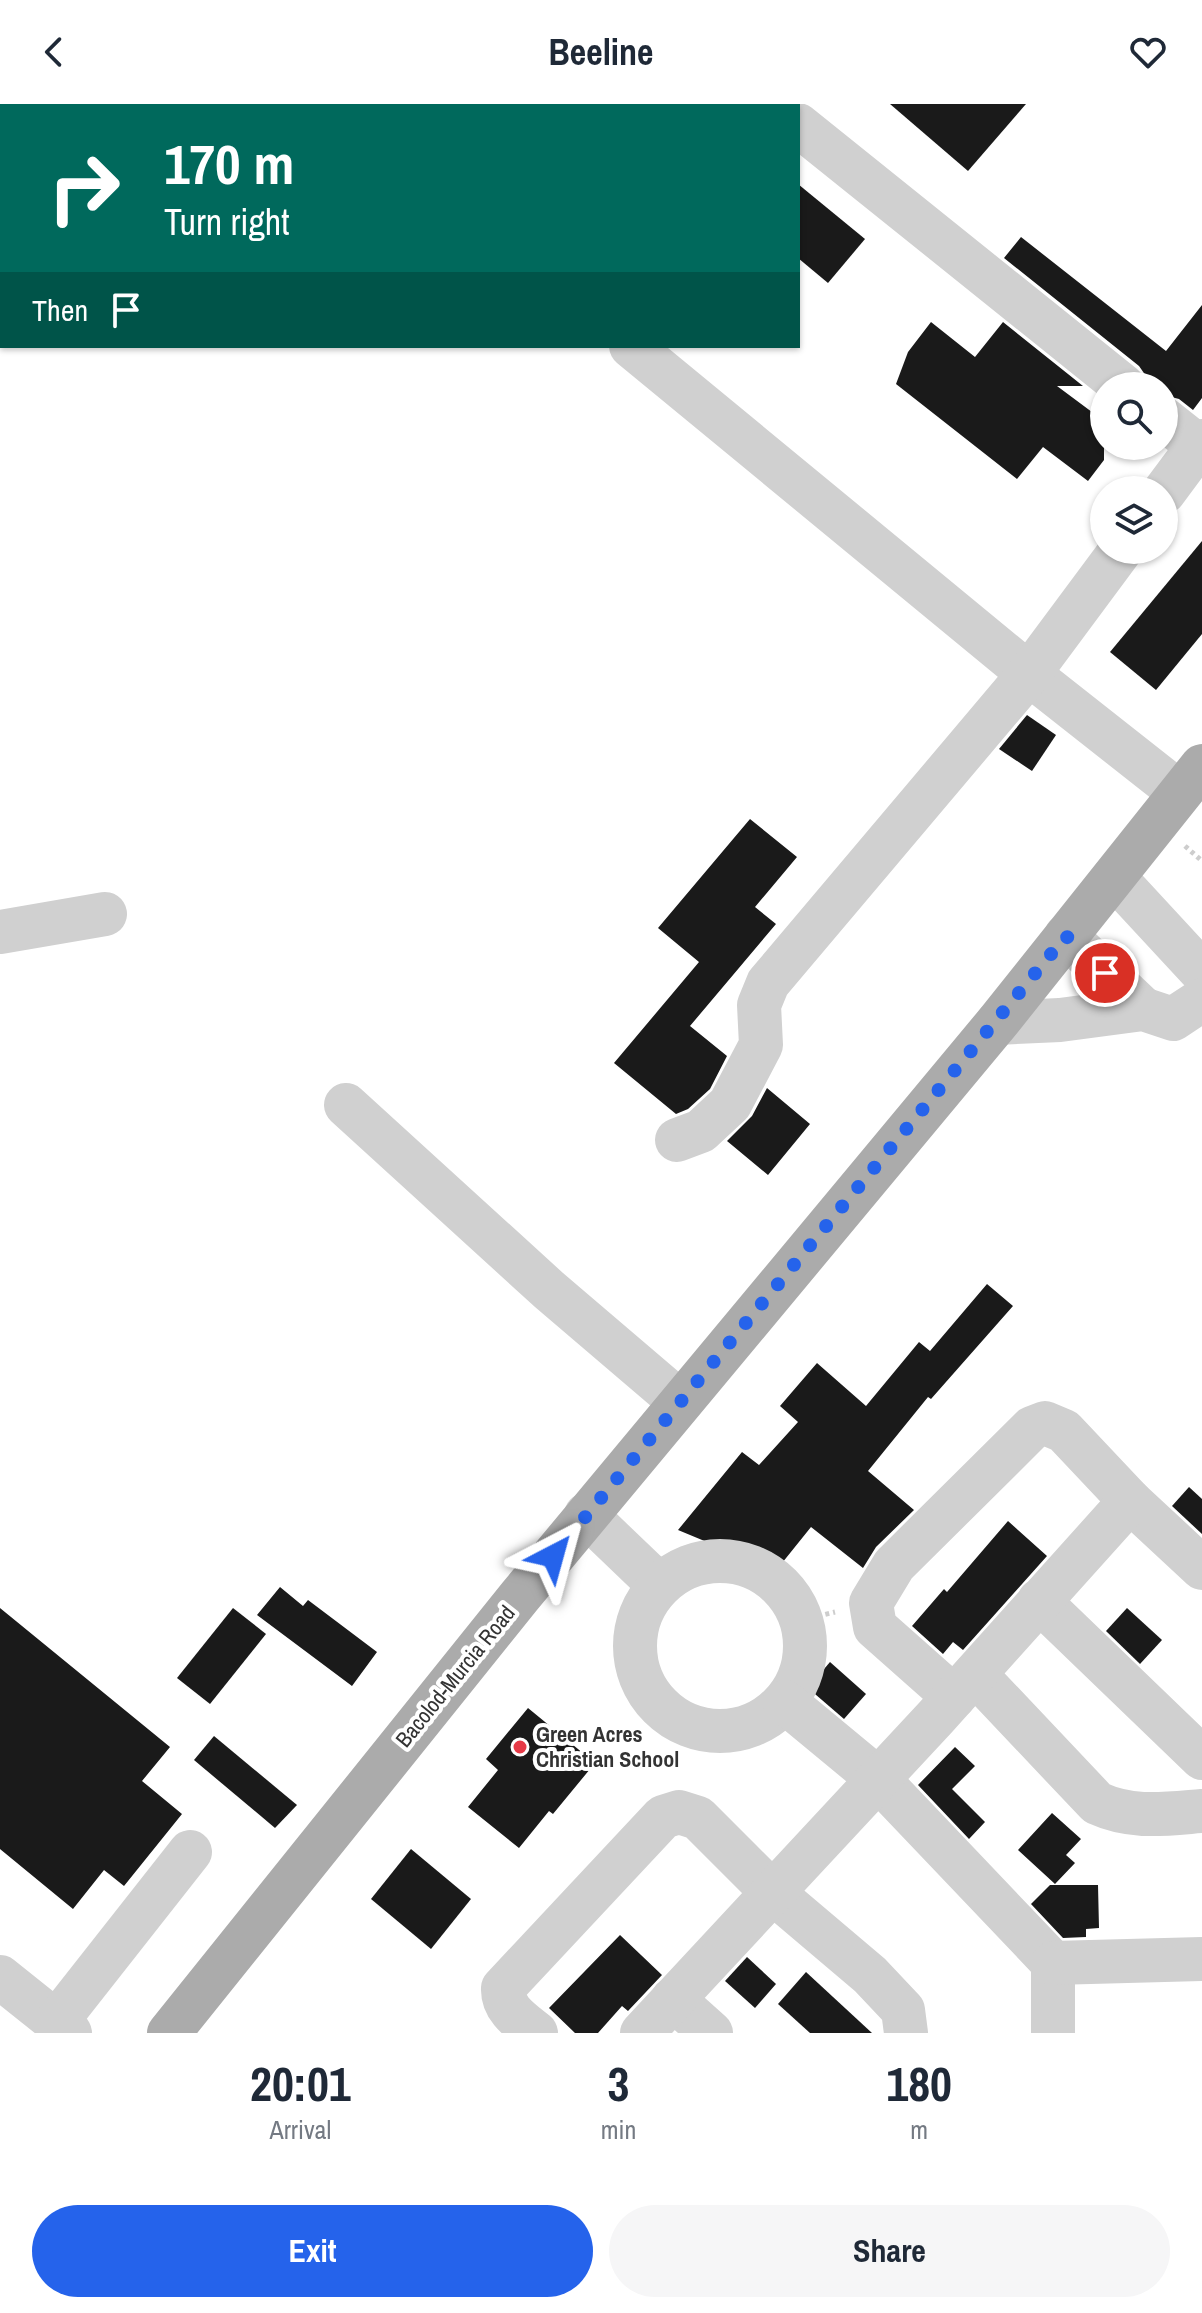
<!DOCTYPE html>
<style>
body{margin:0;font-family:"Archivo Narrow",sans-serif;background:#f6f6f7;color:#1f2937;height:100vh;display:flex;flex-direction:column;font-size:30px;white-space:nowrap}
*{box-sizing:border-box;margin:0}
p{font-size:26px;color:#747a83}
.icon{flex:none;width:44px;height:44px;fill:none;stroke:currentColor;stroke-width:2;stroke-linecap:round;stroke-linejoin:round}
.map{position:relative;height:1929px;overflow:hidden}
.details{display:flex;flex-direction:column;background:#fff;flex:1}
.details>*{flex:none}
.top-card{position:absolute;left:0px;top:0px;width:800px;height:244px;box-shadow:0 2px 6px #0004;background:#00695c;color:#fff;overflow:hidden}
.tools{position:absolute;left:1090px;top:268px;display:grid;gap:16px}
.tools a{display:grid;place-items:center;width:88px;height:88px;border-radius:50%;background:#fff;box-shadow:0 2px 6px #0004;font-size:40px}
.pin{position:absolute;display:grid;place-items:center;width:68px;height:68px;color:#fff;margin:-34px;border:4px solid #fff;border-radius:50%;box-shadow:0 2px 8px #0007}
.me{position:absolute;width:88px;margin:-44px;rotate:39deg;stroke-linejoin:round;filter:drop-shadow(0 0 6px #0008)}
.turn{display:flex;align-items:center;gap:28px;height:168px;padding:0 32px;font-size:36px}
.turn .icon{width:104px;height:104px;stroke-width:2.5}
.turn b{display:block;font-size:56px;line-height:68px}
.then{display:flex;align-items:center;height:76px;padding:0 32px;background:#0003;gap:16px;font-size:30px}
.eta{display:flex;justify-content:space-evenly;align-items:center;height:136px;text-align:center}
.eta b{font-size:48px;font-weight:700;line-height:56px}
.cta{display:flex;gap:16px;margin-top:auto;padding:16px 32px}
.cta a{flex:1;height:92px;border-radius:48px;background:#2563eb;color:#fff;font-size:32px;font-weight:700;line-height:92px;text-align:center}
.cta a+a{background:#f6f6f7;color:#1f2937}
header{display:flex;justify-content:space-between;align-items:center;height:104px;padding:0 32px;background:#fff;font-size:36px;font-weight:700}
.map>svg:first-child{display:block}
.building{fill:#1a1a1a}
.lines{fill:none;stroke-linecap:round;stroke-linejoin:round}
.path{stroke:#cdcdcd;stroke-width:5;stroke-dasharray:4 4;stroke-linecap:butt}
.minor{stroke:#d0d0d0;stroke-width:44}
.major{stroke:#ababab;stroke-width:44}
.route{stroke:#2563eb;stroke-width:14;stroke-dasharray:0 25.2}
.poi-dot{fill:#e63946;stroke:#fff;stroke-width:3}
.labels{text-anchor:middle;stroke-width:8;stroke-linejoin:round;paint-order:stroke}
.street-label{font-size:22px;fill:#333;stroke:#fff}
.poi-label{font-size:22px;font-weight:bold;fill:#333;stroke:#fff;text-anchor:start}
</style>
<header><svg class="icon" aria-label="back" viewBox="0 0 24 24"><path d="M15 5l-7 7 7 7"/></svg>Beeline<svg class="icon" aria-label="heart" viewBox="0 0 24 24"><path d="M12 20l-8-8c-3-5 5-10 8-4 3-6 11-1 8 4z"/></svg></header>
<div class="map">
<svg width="1202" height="1929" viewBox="0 0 1202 1929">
<rect width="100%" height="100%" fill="#fff"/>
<g class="building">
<path d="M 890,0 L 1026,0 L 968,67 Z"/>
<path d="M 798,80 L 865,135 L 828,179 L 798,154 Z"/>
<path d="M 1021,133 L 1166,247 L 1202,201 L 1202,294 L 1193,306 L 1179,295 L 1164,291 L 1164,282 L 1147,282 L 1146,272 L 1139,262 L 1004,154 Z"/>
<path d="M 931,218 L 975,253 L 1003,218 L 1083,282 L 1057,282 L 1104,317 L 1104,356 L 1088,377 L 1043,343 L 1017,375 L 896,280 L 908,248 Z"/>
<path d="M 1202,437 L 1202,530 L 1156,586 L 1110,548 Z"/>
<path d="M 1027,611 L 1056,631 L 1032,667 L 999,645 Z"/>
<path d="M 750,715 L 797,753 L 755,803 L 776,820 L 690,922 L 727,952 L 710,985 L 688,1005 L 676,1010 L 614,959 L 699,858 L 658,824 Z"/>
<path d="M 767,984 L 810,1020 L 768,1071 L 727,1037 L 752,1012 Z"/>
<path d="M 987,1180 L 1013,1202 L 931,1295 L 928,1293 L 868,1367 L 914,1406 L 876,1443 L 863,1464 L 811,1423 L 774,1469 L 738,1440 L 731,1448 L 678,1426 L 742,1348 L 759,1361 L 798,1318 L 780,1302 L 817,1259 L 866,1302 L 919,1238 L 930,1247 Z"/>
<path d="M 1189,1383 L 1202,1395 L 1202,1430 L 1172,1402 Z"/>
<path d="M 1008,1417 L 1047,1452 L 963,1546 L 953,1538 L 943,1550 L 912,1522 L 944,1485 L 947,1488 Z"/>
<path d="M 280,1483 L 303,1502 L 308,1496 L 377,1548 L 352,1582 L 257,1511 Z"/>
<path d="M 0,1504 L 170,1643 L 142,1677 L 182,1710 L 124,1782 L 104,1766 L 73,1805 L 0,1745 Z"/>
<path d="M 233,1504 L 266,1530 L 210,1600 L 177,1574 Z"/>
<path d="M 1127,1504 L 1162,1536 L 1140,1560 L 1106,1527 Z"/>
<path d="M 830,1558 L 866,1590 L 844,1615 L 808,1584 Z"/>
<path d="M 528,1604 L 595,1659 L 553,1710 L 549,1707 L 519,1744 L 468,1703 L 498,1666 L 486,1655 Z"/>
<path d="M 214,1632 L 297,1701 L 275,1724 L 194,1656 Z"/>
<path d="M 955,1643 L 975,1662 L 952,1685 L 985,1718 L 969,1735 L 918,1681 Z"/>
<path d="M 1052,1709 L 1081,1735 L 1066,1751 L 1075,1759 L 1055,1780 L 1018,1746 Z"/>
<path d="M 411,1745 L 471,1795 L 431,1845 L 371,1795 Z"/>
<path d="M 1050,1781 L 1098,1781 L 1099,1824 L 1086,1825 L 1086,1833 L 1063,1834 L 1031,1800 Z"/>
<path d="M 620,1831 L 662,1871 L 628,1907 L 622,1902 L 598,1929 L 575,1929 L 549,1904 Z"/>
<path d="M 747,1853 L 776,1880 L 755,1904 L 725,1877 Z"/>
<path d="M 806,1868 L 872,1929 L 810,1929 L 778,1900 Z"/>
</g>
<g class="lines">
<g class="path">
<path d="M 1185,742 L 1202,757"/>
<path d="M 802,1516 L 835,1508"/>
</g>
<g class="minor">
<path d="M 708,2 L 710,0"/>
<path d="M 798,21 L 1123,282"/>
<path d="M 631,242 L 1029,570 L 1180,689"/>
<path d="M 1164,315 L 1198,342"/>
<path d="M 1164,388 L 1202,337"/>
<path d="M 1114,773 L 1202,868"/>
<path d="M 0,828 L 105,810"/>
<path d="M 1066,832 L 1143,905"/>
<path d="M 997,919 L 1060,916 L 1143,905 L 1173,915 L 1202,896"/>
<path d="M 346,1001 L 549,1186 L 679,1297"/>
<path d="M 677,1036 L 701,1027 L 730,1000 L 761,941 L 759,901 L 768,879 L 1029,570 L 1121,446"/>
<path d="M 586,1411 L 659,1481"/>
<circle cx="720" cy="1542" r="85"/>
<path d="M 1039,1497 L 1202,1654"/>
<path d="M 975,1570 L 1097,1699 C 1132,1715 1164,1710 1202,1707"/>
<path d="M 954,1593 L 875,1523 L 871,1499 L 894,1461 L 1032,1324 L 1045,1319 L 1064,1327 L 1130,1397 L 1202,1464"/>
<path d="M 785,1598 L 878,1675 L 1053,1859 L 1053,1929"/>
<path d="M 1053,1859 L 1202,1855"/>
<path d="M 0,1873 L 70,1929"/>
<path d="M 673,1895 L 711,1929"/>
<path d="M 57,1917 L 190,1748"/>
<path d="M 536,1929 C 521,1917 502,1905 503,1884 L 663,1713 L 679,1708 L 698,1714 L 772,1788 L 870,1871 L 903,1906 L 906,1929"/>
<path d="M 642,1929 L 936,1613 L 1130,1397"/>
</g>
<path class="major" d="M 169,1929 L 520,1492 L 997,919 L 1202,662"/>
</g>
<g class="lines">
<path class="route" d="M 553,1452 L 1066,832 L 1105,869"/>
</g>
<circle class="poi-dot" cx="520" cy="1643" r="8"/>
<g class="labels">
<g class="street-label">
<text transform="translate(455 1572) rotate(-51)" y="8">Bacolod-Murcia Road</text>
</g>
<g class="poi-label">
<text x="536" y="1638">Green Acres<tspan x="536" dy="25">Christian School</tspan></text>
</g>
</g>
</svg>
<div class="tools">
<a><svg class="icon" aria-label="search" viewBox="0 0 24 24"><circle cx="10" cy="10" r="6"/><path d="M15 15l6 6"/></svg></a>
<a><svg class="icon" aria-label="layers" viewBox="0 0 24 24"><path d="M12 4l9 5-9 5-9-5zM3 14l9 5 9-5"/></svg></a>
</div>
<div class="pin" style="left:1105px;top:869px;background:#d93025"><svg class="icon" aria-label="arrive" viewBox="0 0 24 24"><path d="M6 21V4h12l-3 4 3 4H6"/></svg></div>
<svg class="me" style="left:553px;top:1452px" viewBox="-20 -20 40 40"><path d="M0-17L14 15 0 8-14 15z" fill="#2563eb" stroke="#fff" stroke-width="4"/></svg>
<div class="top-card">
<div class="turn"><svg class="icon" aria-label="right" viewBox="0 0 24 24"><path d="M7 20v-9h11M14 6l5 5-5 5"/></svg><div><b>170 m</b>Turn right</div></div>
<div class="then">Then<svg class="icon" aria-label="arrive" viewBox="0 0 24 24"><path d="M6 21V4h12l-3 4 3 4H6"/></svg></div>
</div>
</div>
<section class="details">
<div class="eta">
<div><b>20:01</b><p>Arrival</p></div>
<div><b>3</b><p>min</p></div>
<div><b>180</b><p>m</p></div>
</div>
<div class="cta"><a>Exit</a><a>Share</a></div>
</section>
